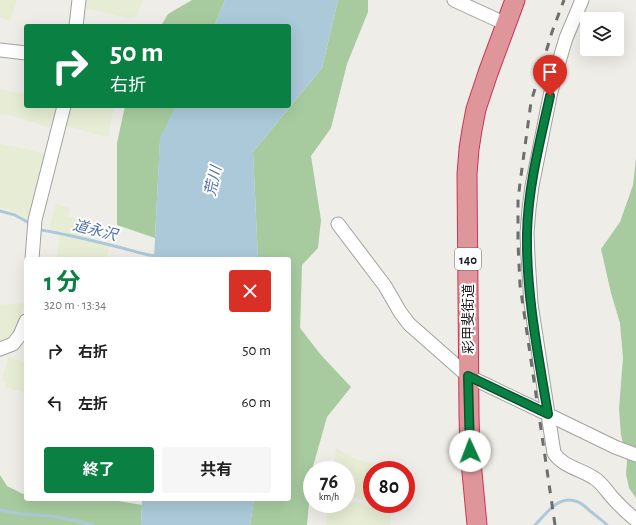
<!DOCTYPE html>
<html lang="ja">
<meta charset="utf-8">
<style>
body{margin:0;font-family:"Alegreya Sans","Noto Sans JP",sans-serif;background:#f6f6f6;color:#222;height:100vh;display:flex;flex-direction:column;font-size:15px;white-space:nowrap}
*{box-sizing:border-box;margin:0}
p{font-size:13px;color:#767676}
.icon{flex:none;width:22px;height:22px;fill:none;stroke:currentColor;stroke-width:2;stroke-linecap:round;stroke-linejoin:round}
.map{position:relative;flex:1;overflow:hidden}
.details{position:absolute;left:24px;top:257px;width:267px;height:244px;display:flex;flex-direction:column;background:#fff;border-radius:4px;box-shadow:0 4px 16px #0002}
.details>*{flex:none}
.banner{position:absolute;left:24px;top:24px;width:267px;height:84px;border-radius:4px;box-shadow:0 4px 16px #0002;background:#0b8043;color:#fff;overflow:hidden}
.fabs{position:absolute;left:580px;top:12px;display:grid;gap:8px}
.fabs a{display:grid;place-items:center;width:44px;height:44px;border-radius:4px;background:#fff;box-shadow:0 4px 16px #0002;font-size:20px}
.speed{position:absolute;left:303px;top:461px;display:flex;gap:8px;font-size:20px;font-weight:700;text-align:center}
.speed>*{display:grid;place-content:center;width:52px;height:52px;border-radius:50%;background:#fff;box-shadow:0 4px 16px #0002;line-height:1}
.speed small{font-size:10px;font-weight:400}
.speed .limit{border:6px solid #d22;background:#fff;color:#111}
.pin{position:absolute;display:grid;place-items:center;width:34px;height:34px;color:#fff;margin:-41px -17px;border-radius:50% 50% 50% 0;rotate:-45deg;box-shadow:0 0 4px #0007}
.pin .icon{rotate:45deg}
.me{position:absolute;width:44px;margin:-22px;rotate:358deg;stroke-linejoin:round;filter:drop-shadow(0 0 3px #0008)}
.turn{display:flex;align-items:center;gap:14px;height:84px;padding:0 20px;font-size:18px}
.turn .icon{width:52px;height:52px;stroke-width:2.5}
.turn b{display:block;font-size:28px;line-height:34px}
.round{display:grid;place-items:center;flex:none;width:42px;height:42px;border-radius:4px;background:#f6f6f6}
.overview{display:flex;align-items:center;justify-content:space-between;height:68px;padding:0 20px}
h1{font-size:24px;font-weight:700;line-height:30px;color:#0b8043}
.primary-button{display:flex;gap:8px;margin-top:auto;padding:8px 20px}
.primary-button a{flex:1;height:46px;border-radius:4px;background:#0b8043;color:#fff;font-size:16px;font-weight:700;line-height:46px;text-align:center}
.primary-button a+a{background:#f6f6f6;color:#222}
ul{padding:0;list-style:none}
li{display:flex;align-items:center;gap:12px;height:52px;padding:0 20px}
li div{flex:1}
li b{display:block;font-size:15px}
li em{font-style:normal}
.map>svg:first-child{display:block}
.farmland{fill:#e7ecd4}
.forest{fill:#a7cb9f}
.water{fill:#abc9d9}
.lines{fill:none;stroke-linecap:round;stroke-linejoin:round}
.stream{stroke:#abc9d9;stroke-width:3}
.minor-casing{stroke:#a1a1a1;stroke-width:15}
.highway-casing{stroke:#cc3556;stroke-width:21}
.minor{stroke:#fff;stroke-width:13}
.highway{stroke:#df969a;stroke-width:19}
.rail{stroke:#6e6e6e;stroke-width:3;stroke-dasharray:8 8;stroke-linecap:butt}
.route-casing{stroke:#07532c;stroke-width:10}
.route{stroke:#0b8043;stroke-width:7}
.labels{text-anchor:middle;stroke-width:4;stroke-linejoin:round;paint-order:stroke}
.shield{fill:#fff;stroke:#636363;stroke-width:1}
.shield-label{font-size:13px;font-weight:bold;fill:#202020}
.street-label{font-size:14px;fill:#202020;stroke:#fff}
.water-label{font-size:15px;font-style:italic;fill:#5473a7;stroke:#fff}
</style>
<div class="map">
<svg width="636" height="525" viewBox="0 0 636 525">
<rect width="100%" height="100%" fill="#efede7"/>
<g class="farmland">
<path d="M 0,0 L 17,0 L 10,21 L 0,17 Z"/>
<path d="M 85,0 L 143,0 L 137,15 L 133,18 L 128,18 L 84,8 Z"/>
<path d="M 0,89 L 26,95 L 26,106 L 60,106 L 54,127 L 48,127 L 13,116 L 0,114 Z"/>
<path d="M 70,106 L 114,106 L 108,137 L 65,126 Z"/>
<path d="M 0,144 L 27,149 L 47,155 L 30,219 L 11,210 L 0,207 Z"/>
<path d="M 56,204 L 70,208 L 68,217 L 92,223 L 88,238 L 49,229 Z"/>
<path d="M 60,234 L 109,246 L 106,259 L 56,259 Z"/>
<path d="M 25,303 L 22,315 L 17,327 L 11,336 L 0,345 L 0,305 Z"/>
<path d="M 8,357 L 26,362 L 26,393 L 5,387 L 6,382 L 2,380 Z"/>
<path d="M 336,448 L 353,458 L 372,464 L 375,467 L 374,470 L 372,470 L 372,476 L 363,500 L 346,494 L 346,470 L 334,470 Z"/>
<path d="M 346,499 L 389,513 L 391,516 L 391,521 L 390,525 L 326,525 L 328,504 L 346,504 Z"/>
</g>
<g class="forest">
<path d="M 192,0 L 225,0 L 214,26 L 161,26 L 168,14 Z"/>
<path d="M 338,0 L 368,0 L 368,12 L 347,64 L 331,128 L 311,156 L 321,220 L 318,248 L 302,265 L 300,328 L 321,355 L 351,387 L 327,417 L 312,470 L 307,525 L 250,525 L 254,499 L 289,499 L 289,259 L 258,259 L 253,152 L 322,68 Z"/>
<path d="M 125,106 L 176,106 L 160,141 L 155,238 L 117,225 L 117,143 Z"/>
<path d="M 636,158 L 636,498 L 629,488 L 626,474 L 627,461 L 621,435 L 619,409 L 623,358 L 620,323 L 611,293 L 601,249 L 620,222 L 633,185 Z"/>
<path d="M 0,475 L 7,486 L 23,494 L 26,493 L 26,499 L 106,499 L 142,505 L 141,525 L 0,525 Z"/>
</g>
<g class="water">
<path d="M 225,0 L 338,0 L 322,68 L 253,152 L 258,259 L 154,259 L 160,138 L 176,106 L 289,106 L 289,26 L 214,26 Z"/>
<path d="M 142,499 L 254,499 L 250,525 L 141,525 Z"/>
</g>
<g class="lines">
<g class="stream">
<path d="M 0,211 L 15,215 L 31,224"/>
<path d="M 38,228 L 41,230 C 66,234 90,240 114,246 C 129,249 142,255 157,256"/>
<path d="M 0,510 L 22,514 L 53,516 L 93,525"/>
<path d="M 535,525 C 545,515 558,495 575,501 C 581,502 586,507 590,511 C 596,516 602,520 607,525"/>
</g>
<g class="minor-casing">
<g id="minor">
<path d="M 454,0 L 506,24"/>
<path d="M 582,0 L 566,38 L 556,72 L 550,96 L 532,186 L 529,209 L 527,233 L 528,257 L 531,304 L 554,453 C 563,467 581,469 594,478 C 601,482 606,490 611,496 C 619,505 627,513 636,520"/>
<path d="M 76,26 L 79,0"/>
<path d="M 0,50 L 26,53"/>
<path d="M 338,224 L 385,286 L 400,312 L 409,324 L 468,376 L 547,414 L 615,447 L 636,455"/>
<path d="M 32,259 L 35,220 L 64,106"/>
<path d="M 0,349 L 13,344 L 20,335 L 26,321"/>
</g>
</g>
<g class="highway-casing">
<path id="highway" d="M 477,525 L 470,451 L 469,415 L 467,174 L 469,149 L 472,130 L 476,109 L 488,73 L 515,0"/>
</g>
<use href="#minor" class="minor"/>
<use href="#highway" class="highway"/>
<path class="rail" d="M 555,525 L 520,285 L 518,243 L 518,201 L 520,183 L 531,102 L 552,32 L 564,0"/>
</g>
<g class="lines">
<g class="route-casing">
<path id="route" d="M 470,451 L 468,376 L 548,414 C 538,354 526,294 527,233 C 528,187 540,141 550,96"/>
</g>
<use href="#route" class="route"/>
</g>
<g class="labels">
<rect class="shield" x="455" y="248" width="26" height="22" rx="3"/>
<g class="shield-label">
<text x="468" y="264">140</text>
</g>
<g class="street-label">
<text transform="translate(468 319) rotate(-90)" y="5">彩甲斐街道</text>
</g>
<g class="water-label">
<text transform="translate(213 181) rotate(-78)" y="5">荒川</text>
<text transform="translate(95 230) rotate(14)" y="5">道永沢</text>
</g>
</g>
</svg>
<div class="fabs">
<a><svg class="icon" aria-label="layers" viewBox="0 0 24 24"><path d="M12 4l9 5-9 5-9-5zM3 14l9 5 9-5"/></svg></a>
</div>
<div class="speed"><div>76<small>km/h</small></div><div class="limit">80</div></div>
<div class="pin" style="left:550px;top:96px;background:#d93025"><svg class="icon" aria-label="arrive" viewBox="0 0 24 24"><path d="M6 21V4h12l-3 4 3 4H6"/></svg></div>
<svg class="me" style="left:470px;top:451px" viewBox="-20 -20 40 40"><circle r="19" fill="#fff"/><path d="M0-13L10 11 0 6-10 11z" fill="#0b8043"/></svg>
<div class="banner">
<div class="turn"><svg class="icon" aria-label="right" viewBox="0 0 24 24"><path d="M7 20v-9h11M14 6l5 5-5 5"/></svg><div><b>50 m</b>右折</div></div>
</div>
<section class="details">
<div class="overview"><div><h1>1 分</h1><p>320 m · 13:34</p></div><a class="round" style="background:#d93025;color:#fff"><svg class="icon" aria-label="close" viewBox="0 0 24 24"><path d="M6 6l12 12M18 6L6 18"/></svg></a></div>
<ul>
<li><svg class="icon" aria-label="right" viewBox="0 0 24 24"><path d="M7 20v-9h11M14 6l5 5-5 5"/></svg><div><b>右折</b></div><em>50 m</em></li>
<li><svg class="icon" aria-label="left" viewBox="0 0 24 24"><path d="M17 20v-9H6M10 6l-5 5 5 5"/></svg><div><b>左折</b></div><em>60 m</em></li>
</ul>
<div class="primary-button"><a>終了</a><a>共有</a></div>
</section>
</div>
